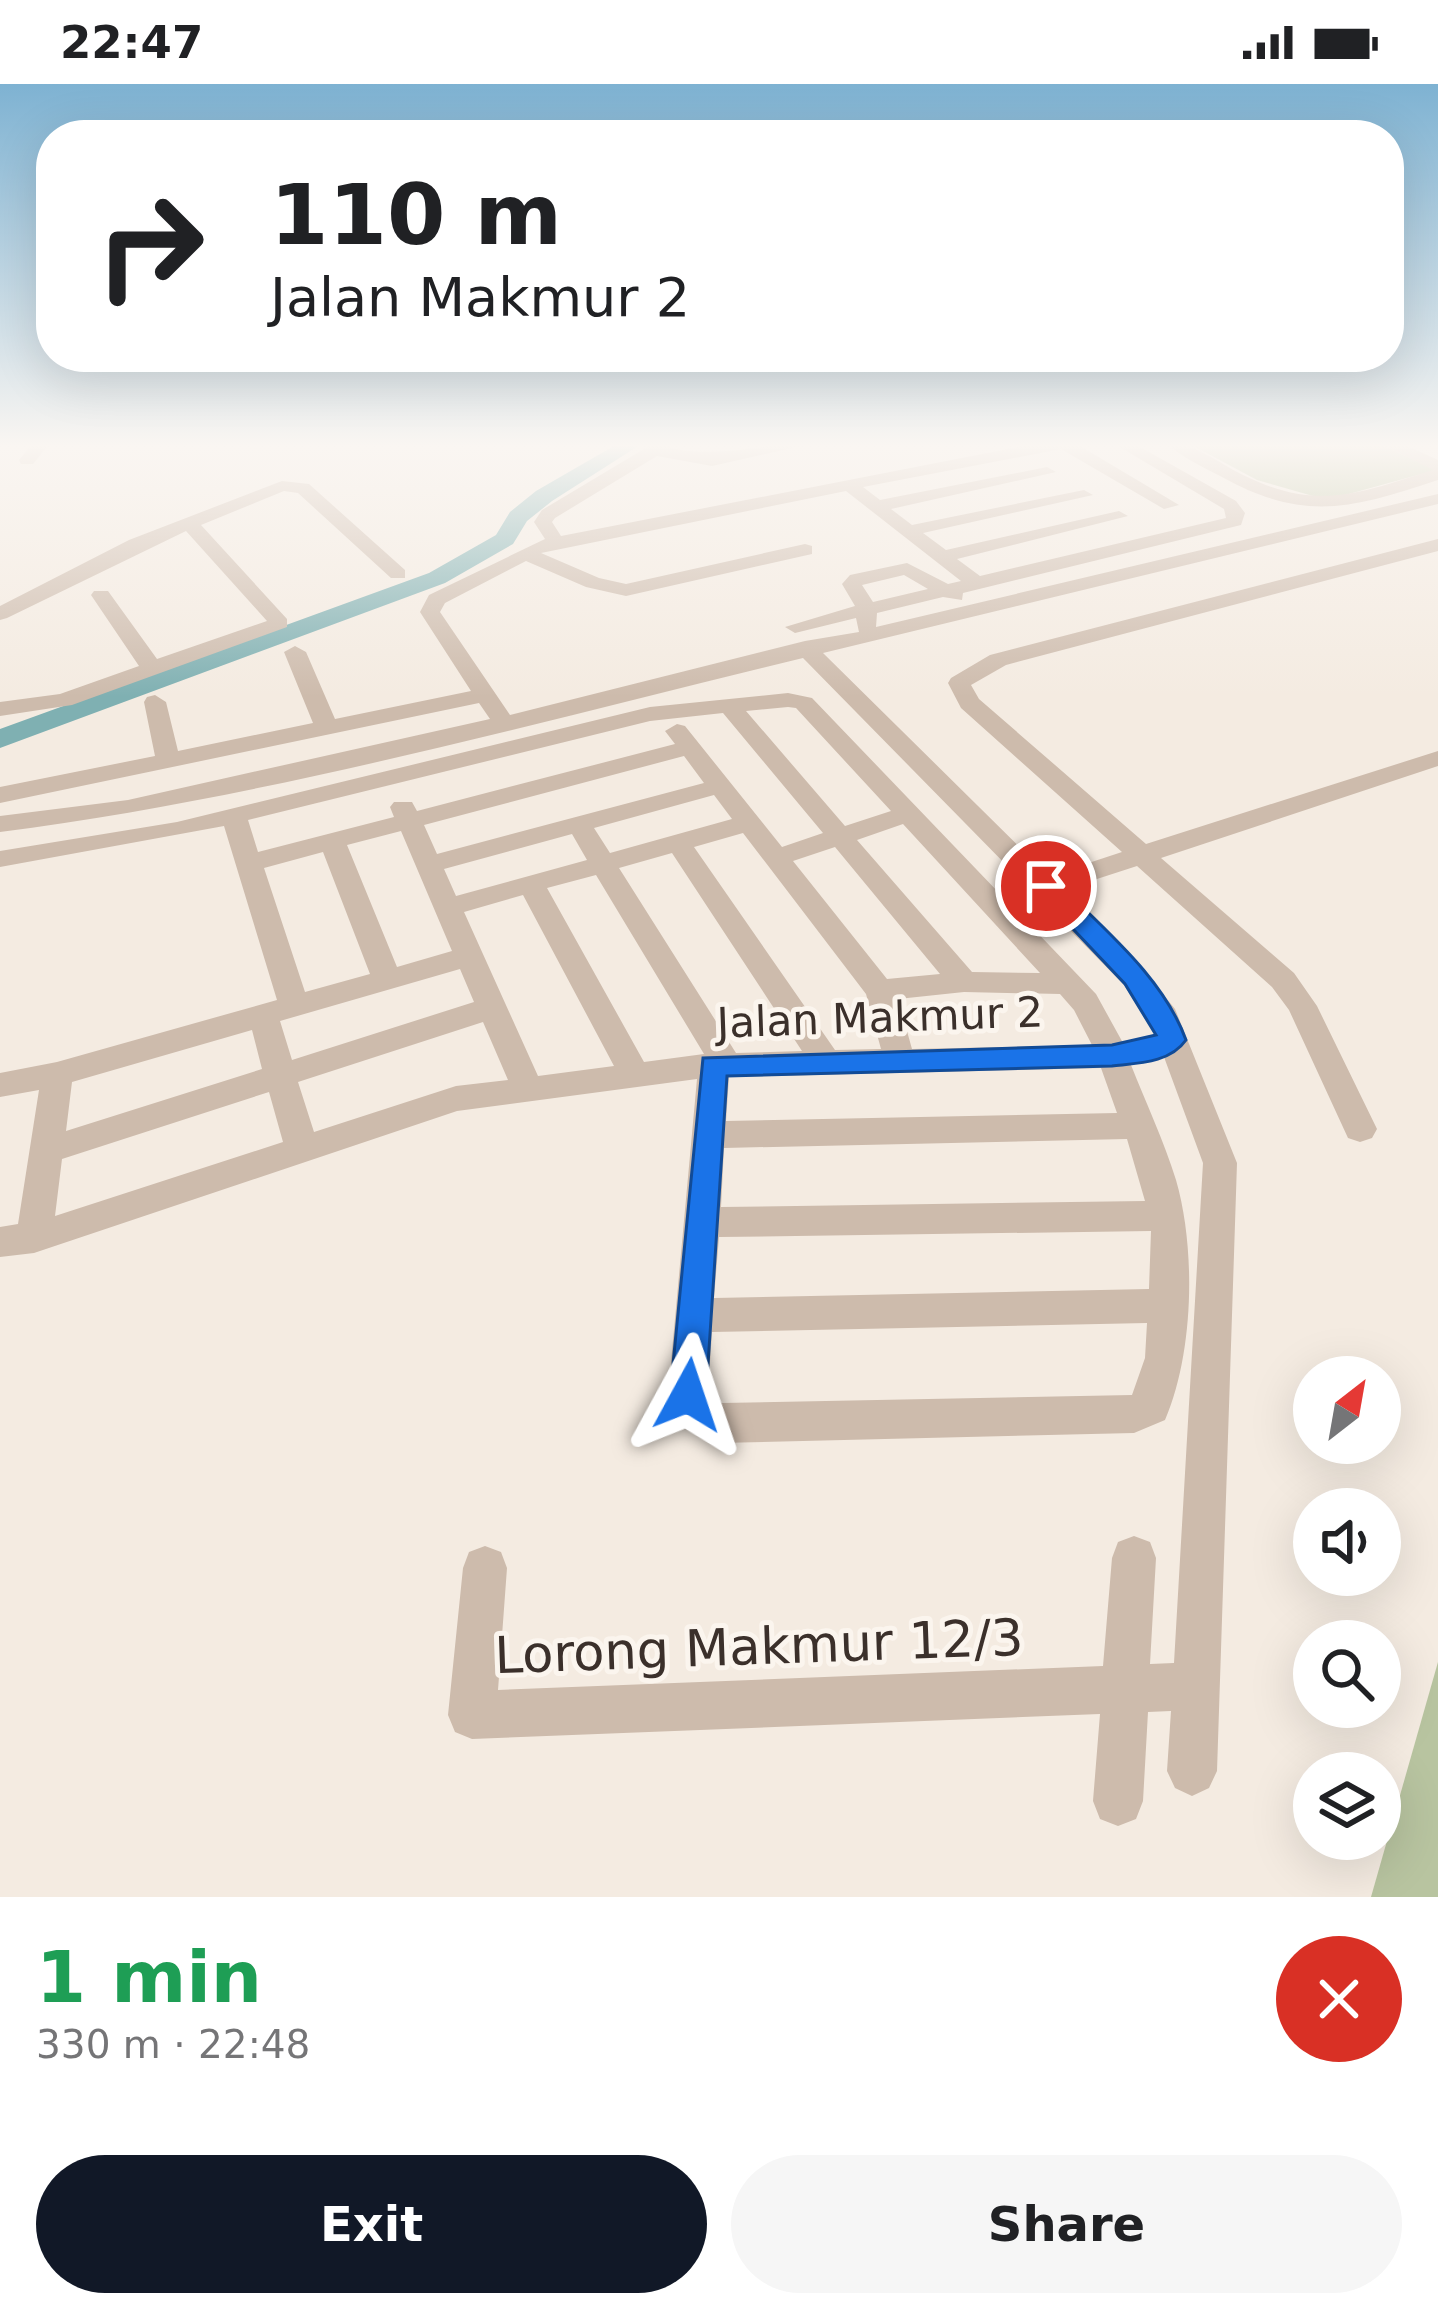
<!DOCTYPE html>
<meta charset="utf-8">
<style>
body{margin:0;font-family:"DejaVu Sans",sans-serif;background:#f6f6f6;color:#202124;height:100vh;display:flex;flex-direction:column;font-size:45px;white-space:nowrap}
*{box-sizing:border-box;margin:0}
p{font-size:39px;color:#757577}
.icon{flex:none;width:66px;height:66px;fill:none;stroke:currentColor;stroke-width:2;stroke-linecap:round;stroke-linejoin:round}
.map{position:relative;height:1813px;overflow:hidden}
.panel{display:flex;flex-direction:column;background:#fff;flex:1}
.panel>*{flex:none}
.top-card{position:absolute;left:36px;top:36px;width:1368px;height:252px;border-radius:48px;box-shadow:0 12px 48px #0002;background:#fff;color:#202124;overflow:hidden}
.needle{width:78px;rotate:31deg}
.buttons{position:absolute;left:1293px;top:1272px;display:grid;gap:24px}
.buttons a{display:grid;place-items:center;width:108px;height:108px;border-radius:50%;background:#fff;box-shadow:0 12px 48px #0002;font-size:60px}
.pin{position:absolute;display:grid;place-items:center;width:102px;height:102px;color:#fff;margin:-51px;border:6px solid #fff;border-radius:50%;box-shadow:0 3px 12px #0007}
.me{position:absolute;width:132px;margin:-66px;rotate:5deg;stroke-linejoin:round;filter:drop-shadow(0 0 9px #0008)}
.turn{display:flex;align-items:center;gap:42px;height:252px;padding:0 36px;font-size:54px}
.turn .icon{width:156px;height:156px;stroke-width:2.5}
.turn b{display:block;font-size:84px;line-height:102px}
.round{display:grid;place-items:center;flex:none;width:126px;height:126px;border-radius:63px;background:#f6f6f6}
.head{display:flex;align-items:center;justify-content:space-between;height:204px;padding:0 36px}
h1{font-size:72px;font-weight:700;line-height:90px;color:#1e9e55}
.primary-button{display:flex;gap:24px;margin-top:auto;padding:24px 36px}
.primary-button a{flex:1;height:138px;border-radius:72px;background:#111827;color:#fff;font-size:48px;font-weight:700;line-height:138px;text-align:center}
.primary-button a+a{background:#f6f6f6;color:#202124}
.status{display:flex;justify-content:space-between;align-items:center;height:84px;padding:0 60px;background:#fff;direction:ltr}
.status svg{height:33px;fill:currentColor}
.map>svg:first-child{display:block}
.green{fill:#b8c4a0}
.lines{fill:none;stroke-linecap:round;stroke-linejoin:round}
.river{fill:#7fb0b2;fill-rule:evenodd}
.minor{fill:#cdbbac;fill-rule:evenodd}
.route{fill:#1a73e8;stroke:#114b97;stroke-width:3}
.labels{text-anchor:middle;stroke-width:10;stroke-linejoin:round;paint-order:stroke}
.street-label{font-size:42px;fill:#3b302b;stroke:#fbf5ee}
.near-street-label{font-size:51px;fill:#3b302b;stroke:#fbf5ee}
</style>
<div class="status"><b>22:47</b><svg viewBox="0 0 49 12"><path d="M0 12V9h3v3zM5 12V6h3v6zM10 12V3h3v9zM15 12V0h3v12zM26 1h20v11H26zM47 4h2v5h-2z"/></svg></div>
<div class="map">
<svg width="1438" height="1813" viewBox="0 0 1438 1813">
<rect width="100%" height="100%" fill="#f4ebe1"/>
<g class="green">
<path d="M 1188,359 L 1377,359 L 1436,386 L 1327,416 L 1257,396 Z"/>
<path d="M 1438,1578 L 1438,1813 L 1371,1813 Z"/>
</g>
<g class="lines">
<path class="river" d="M 619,359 L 643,359 L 552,417 L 527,437 L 513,460 L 445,499 L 0,664 L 0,645 L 429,489 L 496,451 L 510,428 L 536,407 Z"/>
<g class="minor">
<path d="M 33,359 L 50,359 L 33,380 L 21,380 L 19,376 Z"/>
<path d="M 654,359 L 674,359 L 669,364 C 726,375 759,359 814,359 L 712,382 L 657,372 L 555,434 L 552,438 L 561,452 L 1039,359 L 1075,359 L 1179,421 L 1164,425 L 1061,365 L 863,403 L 880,416 L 1047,383 L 1056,388 L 891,425 L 912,441 L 1084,406 L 1093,411 L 923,449 L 946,466 L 1119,427 L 1128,432 L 957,475 L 980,492 L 1226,434 L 1224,425 L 1113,359 L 1133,359 L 1236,417 L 1245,429 L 1241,441 L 963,509 L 962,516 L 943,513 L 877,529 L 876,543 L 1438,410 L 1438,420 L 823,569 L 1049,792 L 1122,768 L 961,624 L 948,599 L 951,594 L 990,571 L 1438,455 L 1438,467 L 1006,581 L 971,601 L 979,615 L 1146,760 L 1438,667 L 1438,682 L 1161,774 L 1294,889 L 1317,922 L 1377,1045 L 1372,1054 L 1360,1058 L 1348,1054 L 1289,926 L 1272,903 L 1137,782 L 1063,806 L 1144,887 L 1175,925 L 1237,1079 L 1217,1687 L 1209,1704 L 1192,1712 L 1175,1704 L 1167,1687 L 1171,1627 L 1148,1628 L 1143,1717 L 1136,1735 L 1118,1742 L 1100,1735 L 1093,1717 L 1100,1630 L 472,1655 L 455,1648 L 448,1631 L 463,1484 L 469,1468 L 485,1462 L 501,1468 L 507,1484 L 498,1606 L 1103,1582 L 1112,1474 L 1118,1458 L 1134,1452 L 1150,1458 L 1156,1474 L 1150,1580 L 1174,1579 L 1203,1079 L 1164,973 L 1131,981 C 1146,1019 1164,1057 1176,1096 C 1196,1165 1194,1269 1165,1336 L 1134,1349 L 719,1359 L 686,1343 L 668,1311 L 697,995 L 457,1027 L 34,1169 L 0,1173 L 0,1143 L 18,1140 L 39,1006 L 0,1013 L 0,989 L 57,978 L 277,916 L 224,742 L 0,783 L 0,767 L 177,738 L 650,623 L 788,609 L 812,614 L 1096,910 L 1123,959 L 1155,950 L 1124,901 L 803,574 C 537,638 272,713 0,748 L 0,732 L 128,716 L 490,635 L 479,619 L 0,719 L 0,703 L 155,672 L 144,618 L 147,613 L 155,611 L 166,618 L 178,667 L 313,639 L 284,568 L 295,562 L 306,568 L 335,635 L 471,607 L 420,528 L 429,511 L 545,455 L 534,438 L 542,426 ZM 846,407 L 961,497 L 948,500 L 907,479 L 850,491 L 842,500 L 855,522 L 785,543 L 795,549 L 856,534 L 859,548 L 805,557 L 510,631 L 440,528 L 445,519 L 526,477 L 586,503 L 626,512 L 812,470 L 812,462 L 805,460 L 626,500 L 599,494 L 541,469 ZM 904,491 L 928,505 L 873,518 L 862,501 ZM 788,623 L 796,624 L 891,727 L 845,742 L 746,627 ZM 723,629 L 823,749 L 782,763 L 685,642 L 677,640 L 665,647 L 675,660 L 417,727 L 412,718 L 394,718 L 390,723 L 394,733 L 258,768 L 248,736 L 650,637 ZM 684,672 L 704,699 L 437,770 L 424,741 ZM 714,711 L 732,735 L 610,769 L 594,744 ZM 903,740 L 1040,889 L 972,888 L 857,756 ZM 401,747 L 452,867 L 397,883 L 347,761 ZM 743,749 L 866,910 L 881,965 L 835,966 L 694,763 ZM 572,750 L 587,776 L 456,812 L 444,785 ZM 835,763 L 940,890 L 887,895 L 793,777 ZM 323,768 L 370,890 L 305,908 L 264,784 ZM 672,769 L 802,967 L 736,969 L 619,784 ZM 596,791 L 704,970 L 644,978 L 547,804 ZM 523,811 L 614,982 L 538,992 L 464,828 ZM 460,885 L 474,918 L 292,976 L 280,937 ZM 964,908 L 1060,910 L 1074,926 L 1092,961 L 912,965 L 898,915 ZM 483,938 L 508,996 L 456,1002 L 314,1048 L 298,998 ZM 252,946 L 262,985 L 66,1047 L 72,998 ZM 1101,984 L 1117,1029 L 726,1037 L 729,993 ZM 269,1008 L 283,1058 L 55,1132 L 62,1075 ZM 1127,1055 L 1145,1117 L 721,1123 L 724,1064 ZM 1151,1147 L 1149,1205 L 714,1214 L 719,1153 ZM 1147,1239 L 1145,1274 L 1132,1311 L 722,1319 L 708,1307 L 712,1248 Z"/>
<path d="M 1166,359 C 1195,359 1217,378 1243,391 C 1318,428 1359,409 1433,386 L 1379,359 L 1401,359 L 1438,376 L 1438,396 C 1353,424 1305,439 1222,393 C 1203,383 1181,373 1166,359 Z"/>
<path d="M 282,397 L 309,400 L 405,486 L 405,494 L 391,494 L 298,409 L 284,407 L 201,441 L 287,535 L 287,543 L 72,621 L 0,632 L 0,618 L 60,610 L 139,582 L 91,511 L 94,507 L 108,507 L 157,575 L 267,537 L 186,447 L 7,534 L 0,536 L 0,522 L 129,456 Z"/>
</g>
</g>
<linearGradient id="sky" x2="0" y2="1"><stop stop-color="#7eb2d2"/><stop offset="0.59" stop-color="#faf6f2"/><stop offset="1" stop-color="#faf6f2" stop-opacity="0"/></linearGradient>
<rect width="1438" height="613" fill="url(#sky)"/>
<path class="route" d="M 1046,794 L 1055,796 C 1102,844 1163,892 1186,956 C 1170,979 1138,979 1112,982 L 727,992 L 706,1311 L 701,1323 L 688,1328 L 675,1323 L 670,1311 L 703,974 L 1112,961 L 1156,951 L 1125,900 L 1038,808 L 1034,802 L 1038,796 Z"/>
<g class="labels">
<g class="street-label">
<text transform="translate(880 933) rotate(-2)" y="15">Jalan Makmur 2</text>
</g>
<g class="near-street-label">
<text transform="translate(759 1562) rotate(-2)" y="18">Lorong Makmur 12/3</text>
</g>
</g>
</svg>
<div class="buttons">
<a><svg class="needle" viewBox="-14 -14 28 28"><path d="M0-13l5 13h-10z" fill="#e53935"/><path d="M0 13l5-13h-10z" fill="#757577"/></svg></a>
<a><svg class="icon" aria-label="sound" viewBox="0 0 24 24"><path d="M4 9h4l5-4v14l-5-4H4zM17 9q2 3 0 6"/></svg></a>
<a><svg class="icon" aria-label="search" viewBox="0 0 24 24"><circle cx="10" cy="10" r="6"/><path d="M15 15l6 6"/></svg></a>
<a><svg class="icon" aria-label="layers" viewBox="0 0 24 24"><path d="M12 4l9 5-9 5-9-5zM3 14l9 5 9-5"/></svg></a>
</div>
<div class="pin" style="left:1046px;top:802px;background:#d93025"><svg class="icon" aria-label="arrive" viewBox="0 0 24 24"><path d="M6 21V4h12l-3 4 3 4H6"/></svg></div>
<svg class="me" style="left:688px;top:1311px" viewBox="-20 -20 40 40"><path d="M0-17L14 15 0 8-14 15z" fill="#1a73e8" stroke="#fff" stroke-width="4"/></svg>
<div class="top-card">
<div class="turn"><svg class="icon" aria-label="right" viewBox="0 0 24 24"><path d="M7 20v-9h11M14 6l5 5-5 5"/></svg><div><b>110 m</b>Jalan Makmur 2</div></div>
</div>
</div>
<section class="panel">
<div class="head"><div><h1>1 min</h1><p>330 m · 22:48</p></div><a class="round" style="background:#d93025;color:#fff"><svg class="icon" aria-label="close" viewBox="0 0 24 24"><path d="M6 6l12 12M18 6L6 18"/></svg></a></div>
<div class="primary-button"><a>Exit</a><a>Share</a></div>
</section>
